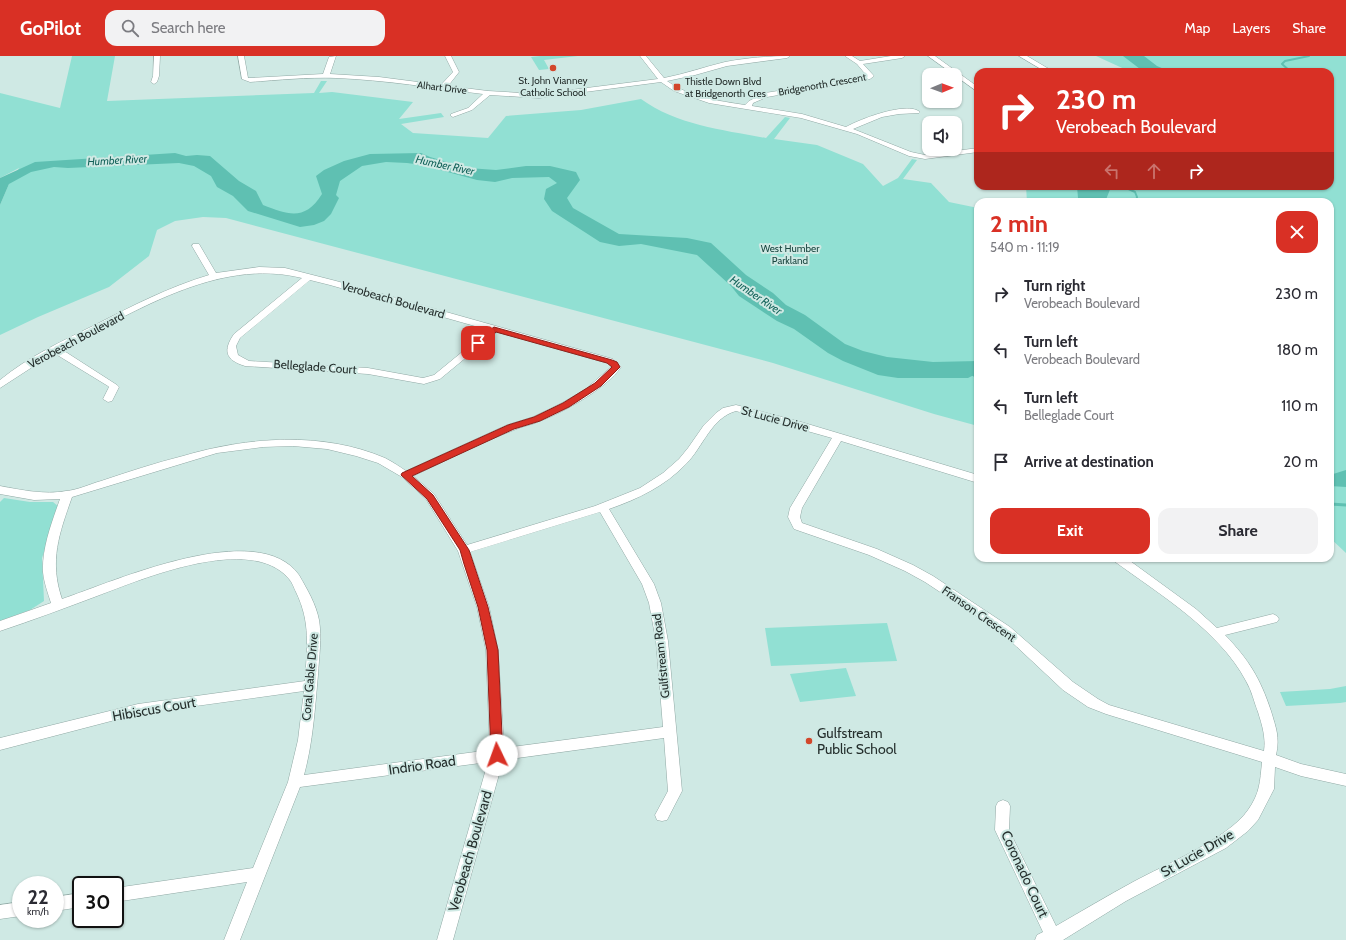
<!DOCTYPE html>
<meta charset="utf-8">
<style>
body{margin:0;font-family:Cabin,sans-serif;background:#f2f2f3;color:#2b2b33;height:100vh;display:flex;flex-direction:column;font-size:15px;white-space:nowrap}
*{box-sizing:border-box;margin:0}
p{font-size:13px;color:#7c7c81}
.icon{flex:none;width:22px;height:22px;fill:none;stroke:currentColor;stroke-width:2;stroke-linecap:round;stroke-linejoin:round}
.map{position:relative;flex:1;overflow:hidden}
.side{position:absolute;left:974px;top:142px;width:360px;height:364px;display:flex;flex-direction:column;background:#fff;border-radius:12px;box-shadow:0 1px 3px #0004}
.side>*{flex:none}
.hud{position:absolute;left:974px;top:12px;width:360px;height:122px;border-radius:12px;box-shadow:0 1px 3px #0004;background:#d93025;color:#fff;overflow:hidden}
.needle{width:26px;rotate:89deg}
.controls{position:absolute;left:922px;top:12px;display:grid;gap:8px}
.controls a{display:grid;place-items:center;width:40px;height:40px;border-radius:8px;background:#fff;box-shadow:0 1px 3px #0004;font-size:20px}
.speed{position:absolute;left:12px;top:820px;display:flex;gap:8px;font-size:20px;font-weight:700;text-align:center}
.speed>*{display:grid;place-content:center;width:52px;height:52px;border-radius:50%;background:#fff;box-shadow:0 1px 3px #0004;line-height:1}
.speed small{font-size:10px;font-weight:400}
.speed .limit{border:2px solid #111;border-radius:6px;background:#fff;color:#111}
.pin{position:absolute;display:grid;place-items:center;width:34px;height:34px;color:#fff;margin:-17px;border-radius:8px;box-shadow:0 2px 6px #0006}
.me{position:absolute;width:44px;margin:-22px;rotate:357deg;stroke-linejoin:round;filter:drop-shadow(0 0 3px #0008)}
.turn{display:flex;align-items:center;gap:14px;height:84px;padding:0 16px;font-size:18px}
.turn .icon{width:52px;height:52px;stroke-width:2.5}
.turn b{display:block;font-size:28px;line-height:34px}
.lanes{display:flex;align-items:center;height:38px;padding:0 16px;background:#0003;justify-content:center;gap:20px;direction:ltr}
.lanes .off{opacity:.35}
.round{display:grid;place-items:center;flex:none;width:42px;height:42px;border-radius:12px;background:#f2f2f3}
.head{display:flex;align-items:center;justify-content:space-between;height:68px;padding:0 16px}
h1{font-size:24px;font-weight:700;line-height:30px;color:#d93025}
.cta{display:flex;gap:8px;margin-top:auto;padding:8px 16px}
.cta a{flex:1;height:46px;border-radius:12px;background:#d93025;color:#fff;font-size:16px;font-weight:700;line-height:46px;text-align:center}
.cta a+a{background:#f2f2f3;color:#2b2b33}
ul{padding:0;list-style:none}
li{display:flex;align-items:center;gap:12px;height:56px;padding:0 16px}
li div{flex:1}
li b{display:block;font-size:15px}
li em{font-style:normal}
header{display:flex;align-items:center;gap:24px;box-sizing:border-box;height:56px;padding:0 20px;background:#d93025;color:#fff}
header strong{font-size:19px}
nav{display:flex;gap:22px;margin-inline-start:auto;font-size:14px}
.search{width:280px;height:36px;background:#f2f2f3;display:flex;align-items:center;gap:10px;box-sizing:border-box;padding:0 14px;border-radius:12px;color:#7c7c81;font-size:15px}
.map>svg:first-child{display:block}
.green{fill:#91e0d3}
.water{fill:#5fc0b2}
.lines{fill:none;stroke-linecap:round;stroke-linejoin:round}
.stream-far2{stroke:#5fc0b2;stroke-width:2}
.stream-far1{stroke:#5fc0b2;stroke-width:2.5}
.stream{stroke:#5fc0b2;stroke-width:3}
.minor-casing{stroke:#90a8a4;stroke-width:1}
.minor{fill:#fff;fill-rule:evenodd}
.route{fill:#d93025;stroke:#8d1f18}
.poi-dot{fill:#d2472b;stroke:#cfe9e4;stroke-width:1.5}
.labels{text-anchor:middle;stroke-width:4;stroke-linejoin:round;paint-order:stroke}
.far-poi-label{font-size:10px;fill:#252f2d;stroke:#cfe9e4}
.far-street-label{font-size:10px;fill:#252f2d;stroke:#cfe9e4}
.far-park-label{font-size:10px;fill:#1a4640;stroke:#cfe9e4}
.far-water-label{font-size:11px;font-style:italic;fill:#15645b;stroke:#cfe9e4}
.street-label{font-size:12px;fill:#252f2d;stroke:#cfe9e4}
.near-street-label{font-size:14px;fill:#252f2d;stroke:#cfe9e4}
.near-poi-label{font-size:14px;fill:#252f2d;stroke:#cfe9e4;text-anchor:start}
</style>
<header>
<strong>GoPilot</strong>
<div class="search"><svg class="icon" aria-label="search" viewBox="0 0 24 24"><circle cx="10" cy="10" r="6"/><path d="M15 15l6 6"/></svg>Search here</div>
<nav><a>Map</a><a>Layers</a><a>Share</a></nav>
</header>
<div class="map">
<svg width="1346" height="884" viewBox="0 0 1346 884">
<rect width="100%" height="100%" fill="#cfe9e4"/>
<g class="green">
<path d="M 72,0 L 115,0 L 107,45 L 314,37 L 321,25 L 327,25 L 319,37 L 332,36 L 413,46 L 399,63 L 441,57 L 444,61 L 401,68 L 413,77 L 488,82 L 506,60 L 581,54 L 641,43 C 677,69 723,74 766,82 L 785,61 L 790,62 L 774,83 L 817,89 L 863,108 L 883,130 L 898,122 L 912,103 L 917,104 L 903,123 L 931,127 L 949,146 L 978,152 L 978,370 L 934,358 L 773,307 L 226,162 L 203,161 L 175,165 L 157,174 L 149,200 L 109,231 L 38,261 L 0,279 L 0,149 L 9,128 L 19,112 L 0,122 L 0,37 L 60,52 Z"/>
<path d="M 540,0 L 578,0 L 544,4 L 549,13 L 539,14 L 531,1 Z"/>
<path d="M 1096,0 L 1346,0 L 1346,497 L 1330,482 L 1330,146 L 1027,146 L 1026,130 L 1330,130 L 1330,16 L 1131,16 Z"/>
<path d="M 4,442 L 30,446 L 53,446 L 59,451 L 42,502 L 44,545 L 30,554 L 0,565 L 0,446 Z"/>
<path d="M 887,567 L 897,605 L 771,610 L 765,572 Z"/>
<path d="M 846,612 L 856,640 L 800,646 L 790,618 Z"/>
<path d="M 1346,630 L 1346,646 L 1340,647 L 1286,650 L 1280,636 L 1330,633 Z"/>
</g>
<g class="water">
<path d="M 1123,0 L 1144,0 L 1157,10 L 1171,16 L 1144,16 Z"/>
<path d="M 175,97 L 186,100 L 197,99 L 210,100 L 239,125 L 256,135 L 263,149 C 289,159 305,165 322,138 L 316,120 L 324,114 L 344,105 L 370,98 L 421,97 L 430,101 L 468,112 L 496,114 L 526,110 L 550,110 L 576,116 L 580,124 L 567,142 L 573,152 L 619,178 L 687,182 L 711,187 L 746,219 L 773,237 L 786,249 L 805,259 L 845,288 L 863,295 L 887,301 L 933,306 L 978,305 L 978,317 L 968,322 L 898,322 L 878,319 L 843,305 L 828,297 L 794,273 L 777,265 L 739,240 L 731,230 L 697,199 L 641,188 L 619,190 L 600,186 L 552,155 L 544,143 L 546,133 L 557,127 L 549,121 L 512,122 L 495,126 L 477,124 L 422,109 L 407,107 L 386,106 L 362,110 L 340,125 L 336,139 L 339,142 L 331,158 L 324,165 L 314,169 L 300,171 L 248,155 L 233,140 L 217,131 L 211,120 L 194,110 L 179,107 L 68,112 L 54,111 L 31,116 L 9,128 L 0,149 L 0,122 L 35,106 Z"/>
<path d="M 1077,130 L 1111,130 L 1111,131 L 1105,146 L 1067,146 L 1078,142 Z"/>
<path d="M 1346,414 L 1346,431 L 1330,430 L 1330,419 Z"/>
</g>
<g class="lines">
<g class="stream-far2">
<path d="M 1291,16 L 1282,8 L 1285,5 L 1309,0"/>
<path d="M 1122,130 L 1135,136 L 1137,141 L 1136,146"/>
</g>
<path class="stream-far1" d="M 969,316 L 978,322"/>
<path class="stream" d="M 1330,448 L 1346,449"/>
<g class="minor-casing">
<g id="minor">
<path d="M 154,0 L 160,0 L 159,20 L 157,26 L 154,28 L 151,26 L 153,20 Z"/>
<path d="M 238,0 L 244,0 L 248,22 L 250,22 L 323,18 L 329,1 L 336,0 L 330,18 L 379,21 L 441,29 L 453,16 L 445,0 L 451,0 L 459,16 L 448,30 L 488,35 L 539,38 L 658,23 L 640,0 L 646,0 L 664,22 C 685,18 704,11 725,6 C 746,2 769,0 790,0 L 787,2 L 727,10 L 695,19 L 667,25 C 689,41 719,45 745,49 L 749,45 L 765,37 L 860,22 L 867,20 L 857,8 L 845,0 L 852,0 L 860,5 L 891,0 L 905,0 L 902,2 L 863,8 L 874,20 L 870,23 L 767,41 L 753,47 L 752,50 L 802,58 L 846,71 C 860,63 907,45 920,56 L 919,57 L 899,58 L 882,61 L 853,73 L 911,96 L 925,99 L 978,92 L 978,96 L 925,103 L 909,100 L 857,78 L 801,62 L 709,47 L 674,35 L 661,26 L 539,42 L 490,39 L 472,54 L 453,61 L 451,60 L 451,58 L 468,52 L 483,38 C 434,32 385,24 336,22 C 307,21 279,24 250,26 L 242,23 Z"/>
<path d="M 928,0 L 935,0 L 978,31 L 978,36 Z"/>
<path d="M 1019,0 L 1027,0 L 1054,16 L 1046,16 Z"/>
<path d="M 193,188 L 199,188 L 216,217 L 259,211 L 285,212 L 336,225 L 613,303 L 621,311 C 607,332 564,356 540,365 C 532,369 522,370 514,374 C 480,387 447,404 413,420 L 434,438 L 467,489 L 595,450 L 640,432 L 663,417 L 679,403 L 688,392 L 704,369 L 716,357 L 723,352 L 736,349 L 801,366 L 978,419 L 978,427 L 841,385 L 802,452 L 800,461 L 802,467 L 877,493 L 913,509 L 933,520 L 1010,571 L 1073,626 L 1098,643 L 1109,649 L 1264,695 C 1266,681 1262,669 1258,656 C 1254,646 1252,635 1246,625 C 1219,574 1159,538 1114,505 L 1112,502 L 1126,502 L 1196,553 L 1217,572 L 1273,558 L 1277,560 L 1279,563 L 1277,566 L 1225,579 C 1249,604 1260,622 1271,655 C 1276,672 1280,681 1276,699 L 1301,708 L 1346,718 L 1346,730 L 1301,720 L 1275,711 L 1274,733 L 1258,764 L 1248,775 L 1226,792 L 1126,845 L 1063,884 L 1035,884 L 1037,879 L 1043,876 L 995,774 L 996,750 L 998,746 L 1003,744 L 1008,746 L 1010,750 L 1009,774 L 1056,870 C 1082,855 1107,840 1133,826 C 1164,809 1228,783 1248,754 C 1260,737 1260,726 1262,706 L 1106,658 L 1088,651 L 1063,634 L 1002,577 L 925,526 L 905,515 L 869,499 L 794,473 L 788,461 L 790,452 L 832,382 L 736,355 C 711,362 703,391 686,408 C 665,430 638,443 609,453 L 654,528 L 661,547 L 668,585 L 682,735 L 667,764 L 662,765 L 657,764 L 655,759 L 668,735 L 664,682 L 503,704 L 453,884 L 437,884 L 488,706 L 300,731 L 240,884 L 224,884 L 247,826 L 115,846 L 115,832 L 253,812 L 288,726 L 298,684 L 304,635 L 138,658 L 0,694 L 0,682 L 138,648 L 305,625 C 307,592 311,567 296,536 C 294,532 292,526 289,523 C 251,477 142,523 97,540 C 65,552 33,564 0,575 L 0,565 L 51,547 C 48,537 44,527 43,516 C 42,491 52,466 60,443 L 34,444 L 0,438 L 0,430 C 22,434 44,439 66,435 C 78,434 90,428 101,425 C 128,416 155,407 183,400 C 247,381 322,375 385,402 C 393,406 400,411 406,415 L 507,369 L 533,361 L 562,347 L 586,333 L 611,311 L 607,307 L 497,276 L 440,323 L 424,328 L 368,318 L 245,310 C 225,304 223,294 234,278 L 302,222 C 217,201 134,257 61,293 L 117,329 L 119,331 L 112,345 L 108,346 L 103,343 L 109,331 L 108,330 L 54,297 L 0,332 L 0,324 C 28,301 62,285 95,269 C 132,250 169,231 209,219 L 192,190 ZM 310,224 L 330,229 L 489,274 L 434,319 L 423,322 L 368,312 L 249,305 L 238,299 L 236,290 L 240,282 ZM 293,390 L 327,393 L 356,400 L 378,407 L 402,421 L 426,443 L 458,495 L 477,551 L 486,594 L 490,694 L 304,719 C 313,686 315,652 318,619 C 319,601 322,582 319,564 C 316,548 307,533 299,519 C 258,461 115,525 62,543 C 49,505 59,478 72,441 L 217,397 L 263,391 ZM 600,456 L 642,528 L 649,547 L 656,585 L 663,671 L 504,692 L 498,594 L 489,551 L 470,496 Z"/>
<path d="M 81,837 L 81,851 L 55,855 L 55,841 Z"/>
<path d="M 21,846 L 21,860 L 0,863 L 0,849 Z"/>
</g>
</g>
<use href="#minor" class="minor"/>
</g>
<path class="route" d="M 494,271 L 612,304 L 617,306 L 620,311 L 601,330 L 569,351 L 540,365 L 514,373 L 412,420 L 433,439 L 469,494 L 488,551 L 498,594 L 503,699 L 501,702 L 497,703 L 493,702 L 491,699 L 487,594 L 478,551 L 464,508 L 460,494 L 427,443 L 401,419 L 402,417 L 508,369 L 534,361 L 563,347 L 595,327 L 612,311 L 607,307 L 496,276 L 481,289 L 475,289 L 475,285 Z"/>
<g class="poi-dot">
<circle cx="553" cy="12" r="4"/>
<rect x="673" y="27" width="8" height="8" rx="2"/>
<circle cx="809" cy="685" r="4"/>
</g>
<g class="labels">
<g class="far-poi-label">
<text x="553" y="28">St. John Vianney<tspan x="553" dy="12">Catholic School</tspan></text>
<text x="685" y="29" text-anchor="start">Thistle Down Blvd<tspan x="685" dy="12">at Bridgenorth Cres</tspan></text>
</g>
<g class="far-street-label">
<text transform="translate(822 28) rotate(-10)" y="4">Bridgenorth Crescent</text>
<text transform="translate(442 31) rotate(7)" y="4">Alhart Drive</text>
</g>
<g class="far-park-label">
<text x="790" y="196">West Humber<tspan x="790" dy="12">Parkland</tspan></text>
</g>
<g class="far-water-label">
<text transform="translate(117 104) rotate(-3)" y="4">Humber River</text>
<text transform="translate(445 109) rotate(12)" y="4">Humber River</text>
<text transform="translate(756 239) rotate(34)" y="4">Humber River</text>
</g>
<g class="street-label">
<text transform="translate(393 244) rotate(16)" y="4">Verobeach Boulevard</text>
<text transform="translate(76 284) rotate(-28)" y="4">Verobeach Boulevard</text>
<text transform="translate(315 311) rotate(4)" y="4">Belleglade Court</text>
<text transform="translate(775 363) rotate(15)" y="4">St Lucie Drive</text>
<text transform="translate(979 558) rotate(35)" y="4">Franson Crescent</text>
<text transform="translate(661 600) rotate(-96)" y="4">Gulfstream Road</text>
<text transform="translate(310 621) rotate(-85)" y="4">Coral Gable Drive</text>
</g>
<g class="near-street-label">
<text transform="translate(154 653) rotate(-10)" y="5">Hibiscus Court</text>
<text transform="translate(422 709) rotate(-8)" y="5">Indrio Road</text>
<text transform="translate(470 795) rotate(-74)" y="5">Verobeach Boulevard</text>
<text transform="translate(1197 797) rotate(-30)" y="5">St Lucie Drive</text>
<text transform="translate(1025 818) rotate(65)" y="5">Coronado Court</text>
</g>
<g class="near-poi-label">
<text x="817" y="682">Gulfstream<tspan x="817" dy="16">Public School</tspan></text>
</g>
</g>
</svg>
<div class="controls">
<a><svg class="needle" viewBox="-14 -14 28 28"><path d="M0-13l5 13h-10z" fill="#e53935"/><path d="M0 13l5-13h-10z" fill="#7c7c81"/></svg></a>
<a><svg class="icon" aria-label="sound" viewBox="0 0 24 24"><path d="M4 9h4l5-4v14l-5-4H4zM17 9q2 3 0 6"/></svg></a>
</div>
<div class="speed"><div>22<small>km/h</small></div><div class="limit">30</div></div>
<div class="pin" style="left:478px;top:287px;background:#d93025"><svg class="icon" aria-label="arrive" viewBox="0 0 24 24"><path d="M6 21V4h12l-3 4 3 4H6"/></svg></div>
<svg class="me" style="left:497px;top:699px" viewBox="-20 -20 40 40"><circle r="19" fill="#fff"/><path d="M0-13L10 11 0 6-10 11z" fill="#d93025"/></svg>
<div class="hud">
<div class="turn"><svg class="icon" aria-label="right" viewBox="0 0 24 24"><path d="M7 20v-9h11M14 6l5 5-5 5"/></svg><div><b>230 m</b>Verobeach Boulevard</div></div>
<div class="lanes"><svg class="icon off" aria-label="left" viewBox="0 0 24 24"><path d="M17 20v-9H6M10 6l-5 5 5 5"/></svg><svg class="icon off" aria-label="ahead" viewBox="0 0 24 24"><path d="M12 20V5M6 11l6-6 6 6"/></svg><svg class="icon" aria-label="right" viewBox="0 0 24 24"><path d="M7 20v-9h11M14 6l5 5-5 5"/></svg></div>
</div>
<section class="side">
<div class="head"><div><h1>2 min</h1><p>540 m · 11:19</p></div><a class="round" style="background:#d93025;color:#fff"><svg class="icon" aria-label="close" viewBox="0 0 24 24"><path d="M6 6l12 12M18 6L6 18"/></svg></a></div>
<ul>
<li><svg class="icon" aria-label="right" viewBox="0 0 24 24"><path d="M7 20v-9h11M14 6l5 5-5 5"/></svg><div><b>Turn right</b><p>Verobeach Boulevard</p></div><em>230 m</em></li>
<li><svg class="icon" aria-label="left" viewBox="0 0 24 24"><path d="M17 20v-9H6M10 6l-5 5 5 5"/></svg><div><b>Turn left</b><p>Verobeach Boulevard</p></div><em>180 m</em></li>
<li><svg class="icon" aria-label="left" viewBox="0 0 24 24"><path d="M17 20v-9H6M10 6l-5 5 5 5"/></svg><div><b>Turn left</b><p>Belleglade Court</p></div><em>110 m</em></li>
<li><svg class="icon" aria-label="arrive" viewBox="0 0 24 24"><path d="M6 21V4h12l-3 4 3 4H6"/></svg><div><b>Arrive at destination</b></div><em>20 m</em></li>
</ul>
<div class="cta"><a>Exit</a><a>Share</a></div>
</section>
</div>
